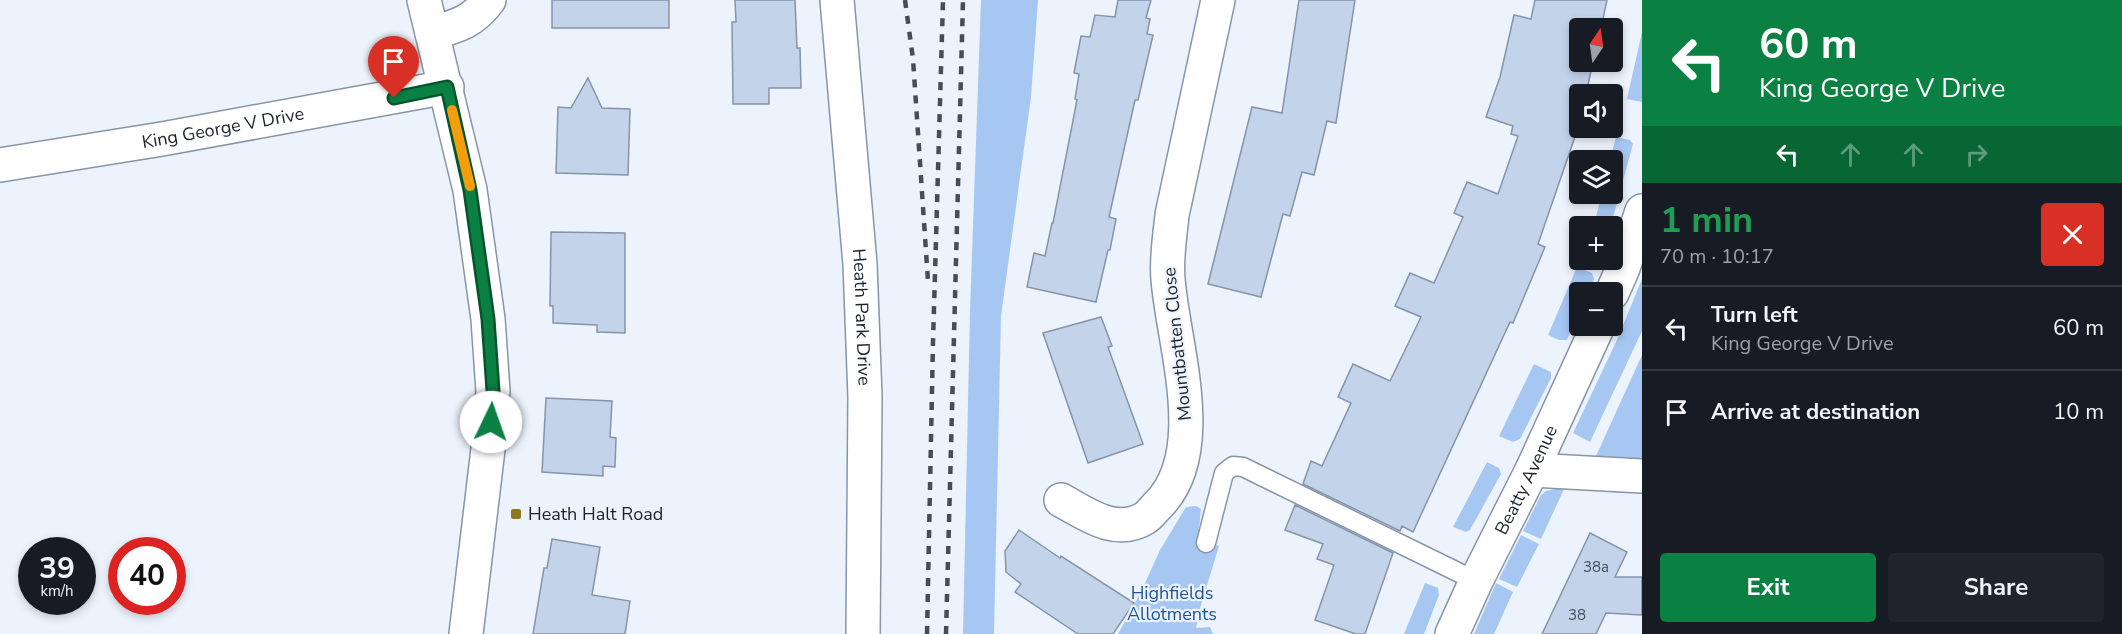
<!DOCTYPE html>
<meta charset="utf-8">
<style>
body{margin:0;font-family:"Nunito Sans",sans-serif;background:#20242c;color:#f1f3f6;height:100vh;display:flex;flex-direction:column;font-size:22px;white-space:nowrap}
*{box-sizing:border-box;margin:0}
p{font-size:20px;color:#9ea1a6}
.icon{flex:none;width:33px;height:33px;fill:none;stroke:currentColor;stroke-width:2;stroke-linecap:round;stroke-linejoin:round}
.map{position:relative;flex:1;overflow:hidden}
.panel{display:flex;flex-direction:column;background:#171b24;width:480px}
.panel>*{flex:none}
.guide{background:#0b8043;color:#fff;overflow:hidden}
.needle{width:39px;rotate:13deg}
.fabs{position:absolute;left:1569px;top:18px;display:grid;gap:12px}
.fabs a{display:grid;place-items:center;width:54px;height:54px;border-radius:6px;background:#171b24;box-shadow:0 3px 9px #0003;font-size:30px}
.speed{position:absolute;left:18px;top:537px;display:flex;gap:12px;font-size:30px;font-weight:700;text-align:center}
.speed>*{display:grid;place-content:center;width:78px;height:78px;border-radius:50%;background:#171b24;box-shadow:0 3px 9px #0003;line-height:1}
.speed small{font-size:15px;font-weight:400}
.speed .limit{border:9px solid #d22;background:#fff;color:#111}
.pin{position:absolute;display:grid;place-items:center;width:51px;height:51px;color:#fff;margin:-62px -26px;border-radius:50% 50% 50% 0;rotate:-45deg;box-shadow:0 0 6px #0007}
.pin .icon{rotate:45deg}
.me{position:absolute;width:66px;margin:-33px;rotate:3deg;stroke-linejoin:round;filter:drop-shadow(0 0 4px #0008)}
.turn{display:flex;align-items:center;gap:21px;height:126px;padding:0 18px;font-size:27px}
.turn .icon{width:78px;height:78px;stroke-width:2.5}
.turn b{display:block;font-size:42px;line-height:51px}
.lanes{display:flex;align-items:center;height:57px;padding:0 18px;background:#0003;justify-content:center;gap:30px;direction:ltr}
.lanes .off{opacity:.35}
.round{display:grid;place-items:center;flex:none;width:63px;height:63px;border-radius:6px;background:#20242c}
.headline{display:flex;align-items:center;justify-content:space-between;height:102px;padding:0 18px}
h1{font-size:36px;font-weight:700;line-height:45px;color:#1e9e55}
.action{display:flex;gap:12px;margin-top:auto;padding:12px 18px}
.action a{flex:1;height:69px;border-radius:6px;background:#0b8043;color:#fff;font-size:24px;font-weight:700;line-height:69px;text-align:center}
.action a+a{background:#20242c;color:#f1f3f6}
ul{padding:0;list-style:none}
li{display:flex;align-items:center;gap:18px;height:84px;padding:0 18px;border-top:2px solid #363941}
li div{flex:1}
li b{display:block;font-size:22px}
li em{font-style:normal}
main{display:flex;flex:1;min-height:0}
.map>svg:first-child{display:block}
.green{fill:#a7c7f3}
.building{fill:#c3d3e9;stroke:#8594a9;stroke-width:1.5}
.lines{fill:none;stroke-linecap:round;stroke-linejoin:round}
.service-casing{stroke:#8695a9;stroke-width:21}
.minor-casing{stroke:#8695a9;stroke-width:36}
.tertiary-casing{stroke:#8695a9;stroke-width:36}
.service{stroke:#fff;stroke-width:18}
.minor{stroke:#fff;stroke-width:33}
.tertiary{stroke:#fff;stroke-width:33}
.rail{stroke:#474d55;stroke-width:4.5;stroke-dasharray:8 8;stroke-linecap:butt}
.route-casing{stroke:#07532c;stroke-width:15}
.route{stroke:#0b8043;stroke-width:10}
.slow{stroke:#f59e0b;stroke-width:10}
.poi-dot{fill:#8d781d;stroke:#ecf3fc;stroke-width:2}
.labels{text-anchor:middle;stroke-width:4.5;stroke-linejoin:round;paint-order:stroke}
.number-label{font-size:15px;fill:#464f5a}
.street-label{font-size:18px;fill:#1d232b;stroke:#ecf3fc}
.poi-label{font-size:18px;fill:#1d232b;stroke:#ecf3fc;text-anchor:start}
.park-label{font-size:18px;fill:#1d559a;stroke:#ecf3fc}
</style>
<main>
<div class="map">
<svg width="1642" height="634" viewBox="0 0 1642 634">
<rect width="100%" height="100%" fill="#ecf3fc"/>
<g class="green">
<path d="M 981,0 L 1038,0 L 1031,97 L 1001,316 L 994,634 L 963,634 L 970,311 Z"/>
<path d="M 1642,32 L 1642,102 L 1627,99 Z"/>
<path d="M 1616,137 L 1630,140 L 1633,144 L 1611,225 L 1604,226 L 1594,224 L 1602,194 L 1612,194 L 1612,160 L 1610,160 Z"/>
<path d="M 1577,267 L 1592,273 L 1594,279 L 1588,292 L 1580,292 L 1579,311 L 1567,340 L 1559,340 L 1548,335 Z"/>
<path d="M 1642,279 L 1642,331 L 1590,442 L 1573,433 L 1617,340 Z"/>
<path d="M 1642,355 L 1642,459 L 1596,456 Z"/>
<path d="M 1534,364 L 1551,372 L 1551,378 L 1520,439 L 1513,442 L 1499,436 Z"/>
<path d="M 1487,462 L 1499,468 L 1501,474 L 1470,530 L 1466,532 L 1453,527 Z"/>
<path d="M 1554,489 L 1564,489 L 1541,539 L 1523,531 L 1541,495 L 1546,491 Z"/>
<path d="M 1196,506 L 1201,509 L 1198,540 L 1219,546 L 1200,608 L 1196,628 L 1210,627 L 1213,634 L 1118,634 L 1141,592 L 1160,550 L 1186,507 Z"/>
<path d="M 1521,535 L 1539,544 L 1517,587 L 1499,579 Z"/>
<path d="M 1425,583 L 1438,588 L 1439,595 L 1424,634 L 1404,634 Z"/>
<path d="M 1496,583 L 1513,592 L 1494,634 L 1474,634 Z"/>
</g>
<g class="building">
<rect x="552" y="0" width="117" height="28"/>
<path d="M 735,0 L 795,0 L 797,48 L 800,48 L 801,88 L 769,88 L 769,104 L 733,104 L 732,22 L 736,22 Z"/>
<path d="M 1118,0 L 1151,0 L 1146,18 L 1150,19 L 1147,34 L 1153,35 L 1138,100 L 1135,100 L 1109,217 L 1116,219 L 1110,250 L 1108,250 L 1096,302 L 1027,287 L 1034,253 L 1045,256 L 1052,223 L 1053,223 L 1077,100 L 1075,99 L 1079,74 L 1074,73 L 1081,36 L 1090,37 L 1095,15 L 1115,17 Z"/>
<path d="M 1299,0 L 1355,0 L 1336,123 L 1327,121 L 1314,175 L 1302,172 L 1290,216 L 1283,214 L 1261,297 L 1208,284 L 1252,107 L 1282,113 Z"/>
<path d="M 1535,0 L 1607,0 L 1601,28 L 1580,28 L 1580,62 L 1593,62 L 1586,94 L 1580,94 L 1578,128 L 1538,244 L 1545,247 L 1513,323 L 1510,322 L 1413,532 L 1402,526 L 1400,531 L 1303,484 L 1311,461 L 1322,466 L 1351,403 L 1338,397 L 1353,364 L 1390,381 L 1421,317 L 1395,306 L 1410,273 L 1434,283 L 1463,217 L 1454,213 L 1467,182 L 1498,194 L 1518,136 L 1511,134 L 1513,126 L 1486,117 L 1500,77 L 1514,15 L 1531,19 Z"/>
<path d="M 588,78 L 602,108 L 630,109 L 628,175 L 556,173 L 558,107 L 571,108 Z"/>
<path d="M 551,232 L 625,233 L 625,333 L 597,332 L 597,325 L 553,323 L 553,306 L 550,306 Z"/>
<path d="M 1101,317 L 1112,346 L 1108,347 L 1143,444 L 1088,463 L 1043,333 Z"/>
<path d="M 546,398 L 612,401 L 610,437 L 616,438 L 615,467 L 603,466 L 603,476 L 542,472 Z"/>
<path d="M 1295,505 L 1393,553 L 1365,634 L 1356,634 L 1315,620 L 1334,565 L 1317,559 L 1323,544 L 1285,530 Z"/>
<path d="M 1019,530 L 1060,558 L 1061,556 L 1134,603 L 1113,634 L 1078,634 L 1015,592 L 1021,584 L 1006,572 L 1005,551 Z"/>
<path d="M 1590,533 L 1627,552 L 1615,577 L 1642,577 L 1642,615 L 1606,613 L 1596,634 L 1542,634 Z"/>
<path d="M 552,539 L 600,547 L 592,595 L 630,601 L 625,634 L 533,634 L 544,568 L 547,568 Z"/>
</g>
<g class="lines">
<g class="service-casing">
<path id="service" d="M 1206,543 L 1224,473 L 1233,466 L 1243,467 L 1476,581"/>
</g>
<g class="minor-casing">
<g id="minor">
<path id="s1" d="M 837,0 L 860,264 L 865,397 L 863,634"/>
<path d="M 432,33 C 457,26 473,22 489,0"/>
<path id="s2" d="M 0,165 L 162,139 L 447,87"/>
<path d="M 1612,293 L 1623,268 L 1642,211"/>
<path d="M 1532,470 L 1642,476"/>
<path d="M 1061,500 C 1086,514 1116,536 1145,518 C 1150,515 1154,509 1158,505 C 1211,452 1173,344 1168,279 C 1166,258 1170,236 1172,215 L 1218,0"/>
<path id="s3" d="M 1452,634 L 1476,581 L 1532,470 L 1598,326"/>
</g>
</g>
<g class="tertiary-casing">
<path id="tertiary" d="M 424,0 L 470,190 L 488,319 L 493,391 L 488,449 L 466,634"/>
</g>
<use href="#service" class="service"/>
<use href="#minor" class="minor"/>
<use href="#tertiary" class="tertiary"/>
<g class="rail">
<path d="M 905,0 L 913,59 L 928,281"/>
<path d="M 927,634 L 933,342 L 943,0"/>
<path d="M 946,634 L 963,0"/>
</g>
</g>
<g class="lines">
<g class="route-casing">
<path id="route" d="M 394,98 L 447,87 L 470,190 L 488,319 L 493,391 L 491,422"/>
</g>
<use href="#route" class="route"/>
<path class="slow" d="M 452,110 L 470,186"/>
</g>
<rect class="poi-dot" x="510" y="508" width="12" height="12" rx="3"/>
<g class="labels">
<g class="number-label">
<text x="1596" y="572">38a</text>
<text x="1577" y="620">38</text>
</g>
<g class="street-label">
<text dy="6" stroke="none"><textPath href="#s2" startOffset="226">King George V Drive</textPath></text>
<text dy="6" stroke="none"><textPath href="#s1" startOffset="318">Heath Park Drive</textPath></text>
<text transform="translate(1177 344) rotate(-96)" y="6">Mountbatten Close</text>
<text dy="6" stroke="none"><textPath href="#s3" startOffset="171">Beatty Avenue</textPath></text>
</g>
<g class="poi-label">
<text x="528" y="520">Heath Halt Road</text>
</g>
<g class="park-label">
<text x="1172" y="599">Highfields<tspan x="1172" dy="21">Allotments</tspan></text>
</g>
</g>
</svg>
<div class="fabs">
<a><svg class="needle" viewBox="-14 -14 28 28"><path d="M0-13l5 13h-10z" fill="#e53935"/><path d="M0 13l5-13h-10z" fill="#9ea1a6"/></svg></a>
<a><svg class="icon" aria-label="sound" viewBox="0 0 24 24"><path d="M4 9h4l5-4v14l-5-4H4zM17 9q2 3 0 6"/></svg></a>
<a><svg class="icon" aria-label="layers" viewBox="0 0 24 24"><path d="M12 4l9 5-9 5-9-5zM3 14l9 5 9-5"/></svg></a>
<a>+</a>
<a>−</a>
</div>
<div class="speed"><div>39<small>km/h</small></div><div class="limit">40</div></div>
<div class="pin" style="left:394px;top:98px;background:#d93025"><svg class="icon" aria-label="arrive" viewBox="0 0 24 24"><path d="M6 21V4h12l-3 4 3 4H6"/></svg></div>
<svg class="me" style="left:491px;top:422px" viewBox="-20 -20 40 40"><circle r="19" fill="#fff"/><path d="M0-13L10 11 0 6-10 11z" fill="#0b8043"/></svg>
</div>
<section class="panel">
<div class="guide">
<div class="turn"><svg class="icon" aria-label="left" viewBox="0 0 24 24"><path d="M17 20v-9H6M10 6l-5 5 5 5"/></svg><div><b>60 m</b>King George V Drive</div></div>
<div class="lanes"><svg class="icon" aria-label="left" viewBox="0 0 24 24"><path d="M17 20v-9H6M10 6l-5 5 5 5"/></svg><svg class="icon off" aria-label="ahead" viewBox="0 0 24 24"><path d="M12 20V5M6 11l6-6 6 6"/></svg><svg class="icon off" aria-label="ahead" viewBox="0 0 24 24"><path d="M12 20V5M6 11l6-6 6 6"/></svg><svg class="icon off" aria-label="right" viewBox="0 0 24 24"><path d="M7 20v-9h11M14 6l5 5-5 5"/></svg></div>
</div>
<div class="headline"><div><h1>1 min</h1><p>70 m · 10:17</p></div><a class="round" style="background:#d93025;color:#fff"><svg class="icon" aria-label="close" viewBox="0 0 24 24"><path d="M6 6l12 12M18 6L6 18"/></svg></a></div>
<ul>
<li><svg class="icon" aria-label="left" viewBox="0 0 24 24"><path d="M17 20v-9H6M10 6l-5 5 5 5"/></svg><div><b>Turn left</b><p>King George V Drive</p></div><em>60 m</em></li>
<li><svg class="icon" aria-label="arrive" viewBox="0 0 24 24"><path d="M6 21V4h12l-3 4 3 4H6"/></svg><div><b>Arrive at destination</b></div><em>10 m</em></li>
</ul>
<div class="action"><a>Exit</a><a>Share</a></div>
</section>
</main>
